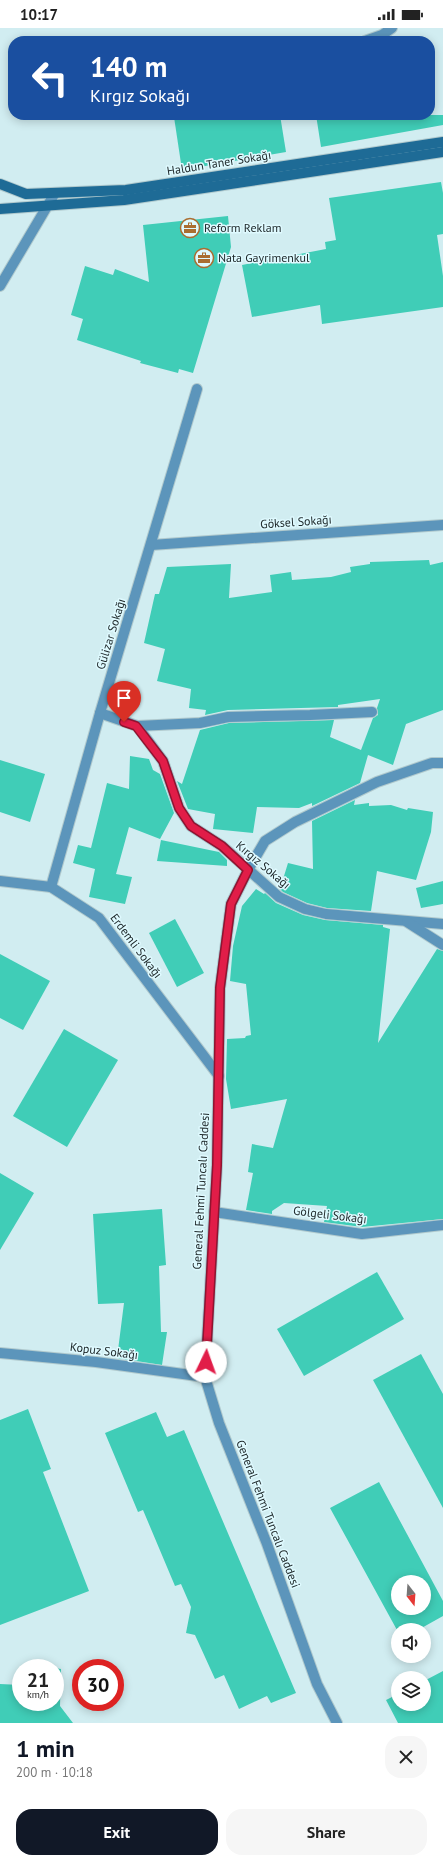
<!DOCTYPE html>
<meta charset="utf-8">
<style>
body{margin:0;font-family:"PT Sans",sans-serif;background:#f6f6f6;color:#222;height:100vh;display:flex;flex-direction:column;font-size:15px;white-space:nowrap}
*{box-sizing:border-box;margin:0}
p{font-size:13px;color:#767676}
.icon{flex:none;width:22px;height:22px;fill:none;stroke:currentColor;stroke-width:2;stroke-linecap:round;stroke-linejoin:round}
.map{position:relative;height:1695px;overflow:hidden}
.drawer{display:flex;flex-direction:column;background:#fff;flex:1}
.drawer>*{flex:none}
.guide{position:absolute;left:8px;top:8px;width:427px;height:84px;border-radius:16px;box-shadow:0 2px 10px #0003;background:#1a4fa0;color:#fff;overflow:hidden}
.needle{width:26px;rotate:163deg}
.controls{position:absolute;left:391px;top:1547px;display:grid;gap:8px}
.controls a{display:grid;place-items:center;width:40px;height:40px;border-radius:50%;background:#fff;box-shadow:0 2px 10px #0003;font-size:20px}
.speed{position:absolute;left:12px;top:1631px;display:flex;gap:8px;font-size:20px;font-weight:700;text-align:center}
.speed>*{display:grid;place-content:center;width:52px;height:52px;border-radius:50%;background:#fff;box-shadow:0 2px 10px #0003;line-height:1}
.speed small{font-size:10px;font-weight:400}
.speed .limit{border:6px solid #d22;background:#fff;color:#111}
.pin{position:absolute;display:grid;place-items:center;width:34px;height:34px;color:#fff;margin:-41px -17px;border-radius:50% 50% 50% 0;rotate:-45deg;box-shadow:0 0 4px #0007}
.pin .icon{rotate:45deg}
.me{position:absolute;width:44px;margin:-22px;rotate:3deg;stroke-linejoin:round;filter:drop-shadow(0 0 3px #0008)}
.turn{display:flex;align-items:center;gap:14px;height:84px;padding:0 16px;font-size:18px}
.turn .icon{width:52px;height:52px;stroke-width:2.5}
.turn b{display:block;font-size:28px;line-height:34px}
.round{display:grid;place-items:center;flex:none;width:42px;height:42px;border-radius:16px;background:#f6f6f6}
.head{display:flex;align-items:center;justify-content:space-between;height:68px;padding:0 16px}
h1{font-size:24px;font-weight:600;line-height:30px;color:#111827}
.button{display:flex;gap:8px;margin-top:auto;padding:8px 16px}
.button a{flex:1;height:46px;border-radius:16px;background:#111827;color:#fff;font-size:16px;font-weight:600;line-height:46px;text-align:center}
.button a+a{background:#f6f6f6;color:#222}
.status{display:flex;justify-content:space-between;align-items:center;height:28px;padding:0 20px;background:#fff;direction:ltr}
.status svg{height:11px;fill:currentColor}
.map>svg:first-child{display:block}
.building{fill:#40cdb7;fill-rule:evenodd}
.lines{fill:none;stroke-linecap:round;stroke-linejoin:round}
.minor-casing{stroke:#b0c9cd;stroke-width:12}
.secondary-casing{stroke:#b0c9cd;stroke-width:12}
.minor{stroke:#5c95bb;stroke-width:10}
.secondary{stroke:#1e6b96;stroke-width:10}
.route-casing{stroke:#92132f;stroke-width:10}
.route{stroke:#e11d48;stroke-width:7}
.labels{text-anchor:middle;stroke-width:3;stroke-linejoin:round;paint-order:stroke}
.street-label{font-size:12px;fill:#1b2527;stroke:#dffaff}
.poi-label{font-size:12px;fill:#1b2527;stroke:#dffaff;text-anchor:start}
</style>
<div class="status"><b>10:17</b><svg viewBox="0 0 49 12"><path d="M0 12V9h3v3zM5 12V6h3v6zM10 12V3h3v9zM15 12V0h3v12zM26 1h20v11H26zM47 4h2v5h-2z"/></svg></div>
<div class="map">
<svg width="443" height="1695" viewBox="0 0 443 1695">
<rect width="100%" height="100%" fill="#d1edf1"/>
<g class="building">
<path d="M 186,87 L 280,87 L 286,124 L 182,142 L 174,89 Z"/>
<path d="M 316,87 L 443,87 L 443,97 L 321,119 Z"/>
<path d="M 441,154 L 443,165 L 443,206 L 437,207 L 443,248 L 443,279 L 322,296 L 320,277 L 252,289 L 242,237 L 326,221 L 325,214 L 336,212 L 329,170 Z"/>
<path d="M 228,188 L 231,219 L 193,345 L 179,341 L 178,345 L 140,335 L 141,333 L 77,312 L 83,291 L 71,287 L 85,238 L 113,247 L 115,241 L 149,254 L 143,197 Z"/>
<path d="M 429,532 L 430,537 L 443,534 L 443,682 L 406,696 L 393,737 L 368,727 L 360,755 L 312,778 L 312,775 L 299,780 L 257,779 L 253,805 L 213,801 L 215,786 L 188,781 L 177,753 L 182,756 L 200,702 L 229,695 L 334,692 L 330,709 L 361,722 L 373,690 L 378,687 L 377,680 L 380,671 L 338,677 L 338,679 L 228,682 L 205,687 L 206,682 L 189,680 L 191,661 L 157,653 L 165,621 L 144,615 L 155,566 L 159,566 L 167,539 L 231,536 L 229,570 L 272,564 L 270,547 L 291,544 L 292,552 L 331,549 L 351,544 L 350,539 L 370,536 L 370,534 Z"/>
<path d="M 130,728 L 149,731 L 153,742 L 160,746 L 174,785 L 160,811 L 129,799 L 116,846 L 132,849 L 125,876 L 89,869 L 95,841 L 73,835 L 78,817 L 91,820 L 107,755 L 129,761 Z"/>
<path d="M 0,732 L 45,746 L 30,794 L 0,784 Z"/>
<path d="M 355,772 L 354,777 L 369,775 L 369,778 L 391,777 L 407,782 L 408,780 L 433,784 L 431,804 L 416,852 L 377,843 L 371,883 L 327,880 L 307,875 L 283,864 L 280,861 L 288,835 L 313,841 L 312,793 Z"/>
<path d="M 161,812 L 219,824 L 227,832 L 227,838 L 157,833 Z"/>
<path d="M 443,853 L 443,876 L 421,880 L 416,860 Z"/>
<path d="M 256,861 L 264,866 L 265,865 L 276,875 L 303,887 L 325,892 L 383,897 L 383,899 L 390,901 L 378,1015 L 437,921 L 443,923 L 443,1191 L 362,1199 L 324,1194 L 327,1178 L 284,1175 L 272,1183 L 272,1186 L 246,1182 L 253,1145 L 248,1144 L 252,1116 L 273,1120 L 287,1071 L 231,1081 L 226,1051 L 227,1011 L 245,1010 L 246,1008 L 251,1007 L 246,956 L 230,953 L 233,918 L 242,878 Z"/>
<path d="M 175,891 L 204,945 L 177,959 L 149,905 Z"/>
<path d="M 0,926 L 50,953 L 23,1002 L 0,990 Z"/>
<path d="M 64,1001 L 118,1032 L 67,1119 L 13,1088 Z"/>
<path d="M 0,1145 L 34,1165 L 0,1222 Z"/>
<path d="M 162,1181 L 166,1237 L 159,1238 L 161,1304 L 167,1304 L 162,1337 L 117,1330 L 124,1275 L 98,1276 L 93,1186 Z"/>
<path d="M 377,1244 L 404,1291 L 304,1348 L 277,1301 Z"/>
<path d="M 421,1326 L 443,1366 L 443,1480 L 373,1352 Z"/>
<path d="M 28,1381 L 51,1441 L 43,1444 L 89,1563 L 0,1597 L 0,1392 Z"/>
<path d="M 156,1384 L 167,1409 L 184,1402 L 296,1665 L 271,1675 L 267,1668 L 239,1681 L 224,1647 L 215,1651 L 195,1607 L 186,1605 L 191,1579 L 181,1556 L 175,1558 L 143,1482 L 138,1484 L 105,1405 Z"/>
<path d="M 379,1454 L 443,1573 L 443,1588 L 418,1602 L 397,1602 L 330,1480 ZM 398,1554 L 424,1554 L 424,1580 L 398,1580 Z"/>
<path d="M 55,1640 L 61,1641 L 60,1678 L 73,1695 L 0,1695 L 0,1656 L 21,1657 L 21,1674 L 55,1674 Z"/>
<path d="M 443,1643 L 443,1695 L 398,1695 L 386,1672 L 398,1666 L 398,1676 L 424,1676 L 424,1653 Z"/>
</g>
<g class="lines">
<g class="minor-casing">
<g id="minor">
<path d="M 365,13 L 382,7 L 392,0"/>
<path d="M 0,258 L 55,165"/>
<path d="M 151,517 L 443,497"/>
<path d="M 100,685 L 137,698 L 163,733 L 179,780 L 191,798 L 222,818 L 279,869 L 305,881 L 326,886 L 443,896"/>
<path d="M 137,698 L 200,695 L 228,689 L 310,687 L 372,684"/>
<path d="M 0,853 L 51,859 L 99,890 L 219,1048"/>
<path d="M 51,859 L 100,685 L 197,361"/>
<path d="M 407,894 L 443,917"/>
<path d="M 214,1184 L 362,1206 L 443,1197"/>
<path d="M 0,1325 L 96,1334 L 205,1349"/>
<path d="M 337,1695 L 317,1656 L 267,1516 L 219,1395 L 205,1349 L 217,1137 L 220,960 L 231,876 L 248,842 L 265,813 L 295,794 L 377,754 L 432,735 L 443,735"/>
</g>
</g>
<g class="secondary-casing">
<g id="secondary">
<path d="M 0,156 L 26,166 L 126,162 L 443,114"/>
<path d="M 0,181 L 124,172 L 443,124"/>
</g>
</g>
<use href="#minor" class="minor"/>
<use href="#secondary" class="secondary"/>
</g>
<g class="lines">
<g class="route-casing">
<path id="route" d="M 124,694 L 136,698 L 163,733 L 179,780 L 191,798 L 222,818 L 248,842 L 231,876 L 220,960 L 217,1137 L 206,1334"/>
</g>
<use href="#route" class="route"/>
</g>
<defs>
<g id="office-ring" transform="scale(1)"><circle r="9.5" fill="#dffaff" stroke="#aa6e31" stroke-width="1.5"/><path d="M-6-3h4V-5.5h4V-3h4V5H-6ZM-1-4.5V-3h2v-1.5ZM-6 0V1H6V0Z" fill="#aa6e31"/></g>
</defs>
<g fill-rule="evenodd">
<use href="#office-ring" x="190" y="200"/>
<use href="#office-ring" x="204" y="230"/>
</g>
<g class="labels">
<g class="street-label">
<text transform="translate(219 135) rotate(-9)" y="4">Haldun Taner Sokağı</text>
<text transform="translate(296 494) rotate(-4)" y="4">Göksel Sokağı</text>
<text transform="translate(111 606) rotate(-73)" y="4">Gülizar Sokağı</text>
<text transform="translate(263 837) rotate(40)" y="4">Kırgız Sokağı</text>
<text transform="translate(136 918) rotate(53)" y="4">Erdemli Sokağı</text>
<text transform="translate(201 1163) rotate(-87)" y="4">General Fehmi Tuncalı Caddesi</text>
<text transform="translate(330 1187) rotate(7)" y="4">Gölgeli Sokağı</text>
<text transform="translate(104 1323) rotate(7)" y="4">Kopuz Sokağı</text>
<text transform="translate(268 1486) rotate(69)" y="4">General Fehmi Tuncalı Caddesi</text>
</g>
<g class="poi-label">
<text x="204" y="204">Reform Reklam</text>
<text x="218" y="234">Nata Gayrimenkul</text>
</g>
</g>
</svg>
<div class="controls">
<a><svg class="needle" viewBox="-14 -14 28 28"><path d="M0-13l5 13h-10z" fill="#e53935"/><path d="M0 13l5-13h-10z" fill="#767676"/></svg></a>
<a><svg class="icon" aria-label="sound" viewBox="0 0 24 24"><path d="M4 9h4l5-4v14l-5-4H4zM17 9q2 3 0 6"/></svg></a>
<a><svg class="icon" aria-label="layers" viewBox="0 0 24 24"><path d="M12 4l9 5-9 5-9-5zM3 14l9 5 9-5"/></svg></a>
</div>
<div class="speed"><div>21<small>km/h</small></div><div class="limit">30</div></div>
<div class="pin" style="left:124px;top:694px;background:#d93025"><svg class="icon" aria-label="arrive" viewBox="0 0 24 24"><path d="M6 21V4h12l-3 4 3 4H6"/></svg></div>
<svg class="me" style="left:206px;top:1334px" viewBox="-20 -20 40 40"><circle r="19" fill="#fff"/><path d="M0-13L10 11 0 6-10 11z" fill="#e11d48"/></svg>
<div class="guide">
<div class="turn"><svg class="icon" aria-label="left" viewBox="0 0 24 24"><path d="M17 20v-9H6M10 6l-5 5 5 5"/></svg><div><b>140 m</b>Kırgız Sokağı</div></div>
</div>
</div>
<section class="drawer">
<div class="head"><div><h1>1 min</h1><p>200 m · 10:18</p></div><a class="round"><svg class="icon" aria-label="close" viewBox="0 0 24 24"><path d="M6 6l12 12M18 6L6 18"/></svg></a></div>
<div class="button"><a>Exit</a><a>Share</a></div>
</section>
